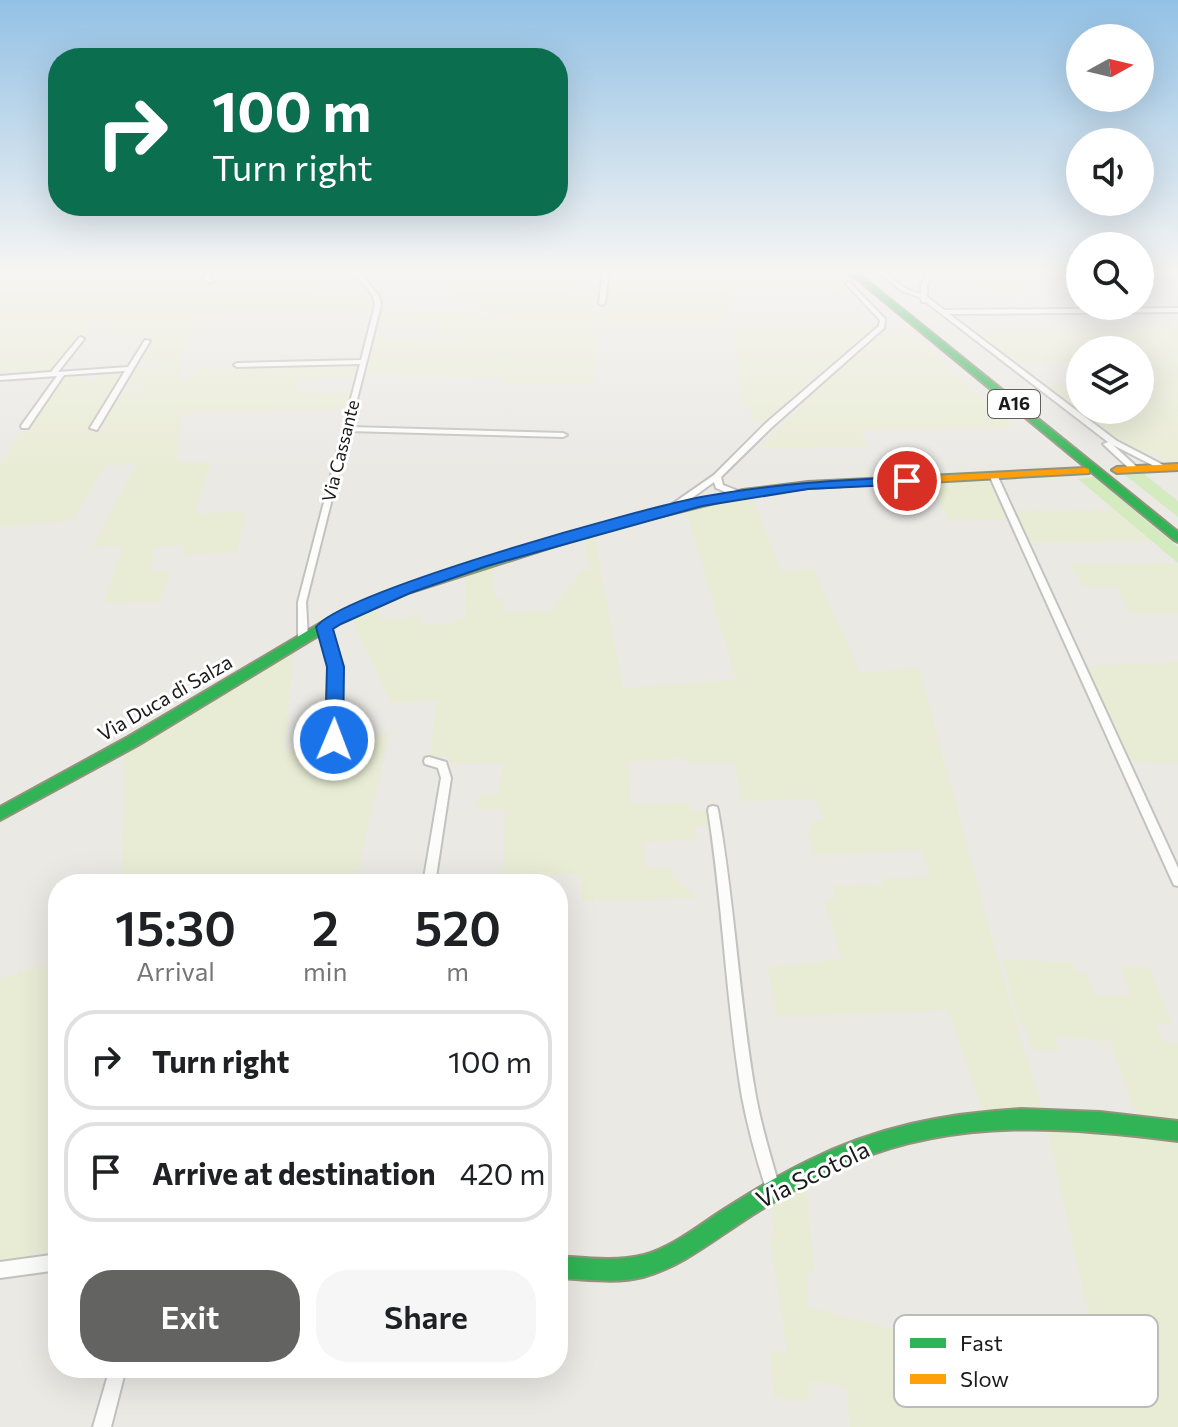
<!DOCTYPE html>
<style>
body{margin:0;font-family:Commissioner,sans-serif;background:#f6f6f6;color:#202124;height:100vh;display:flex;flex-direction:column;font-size:30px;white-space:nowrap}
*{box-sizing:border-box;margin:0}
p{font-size:26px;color:#757577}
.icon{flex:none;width:44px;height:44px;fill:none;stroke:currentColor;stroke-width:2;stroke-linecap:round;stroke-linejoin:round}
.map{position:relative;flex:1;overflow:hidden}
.drawer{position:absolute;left:48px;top:874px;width:520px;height:504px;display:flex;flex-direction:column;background:#fff;border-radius:32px;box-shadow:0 8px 32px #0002}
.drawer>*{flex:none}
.banner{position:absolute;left:48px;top:48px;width:520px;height:168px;border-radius:32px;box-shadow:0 8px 32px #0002;background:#0b6e4f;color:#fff;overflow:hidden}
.needle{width:52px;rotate:82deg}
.tools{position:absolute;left:1066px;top:24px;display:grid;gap:16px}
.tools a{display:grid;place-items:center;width:88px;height:88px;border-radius:50%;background:#fff;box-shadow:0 8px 32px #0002;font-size:40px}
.pin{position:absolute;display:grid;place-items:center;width:68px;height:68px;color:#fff;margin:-34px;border:4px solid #fff;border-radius:50%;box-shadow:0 2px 8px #0007}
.me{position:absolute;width:88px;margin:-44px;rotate:1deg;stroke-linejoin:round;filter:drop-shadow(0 0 6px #0008)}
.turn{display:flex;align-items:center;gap:28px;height:168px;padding:0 32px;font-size:36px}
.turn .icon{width:104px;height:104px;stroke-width:2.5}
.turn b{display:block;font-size:56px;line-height:68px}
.eta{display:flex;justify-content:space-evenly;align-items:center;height:136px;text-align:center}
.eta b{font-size:48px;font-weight:600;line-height:56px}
.cta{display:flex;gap:16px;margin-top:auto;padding:16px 32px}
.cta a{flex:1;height:92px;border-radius:32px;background:#636361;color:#fff;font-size:32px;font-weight:600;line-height:92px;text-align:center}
.cta a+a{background:#f6f6f6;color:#202124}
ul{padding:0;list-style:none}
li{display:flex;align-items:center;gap:24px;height:100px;margin:0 16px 12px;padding:0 16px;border:4px solid #e0e0e0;border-radius:32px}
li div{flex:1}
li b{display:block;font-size:30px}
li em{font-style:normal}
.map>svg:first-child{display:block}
.farmland{fill:#e9ecd5}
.grass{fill:#d4ebc0}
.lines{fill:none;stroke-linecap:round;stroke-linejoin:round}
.street-casing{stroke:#c2c2c0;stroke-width:4}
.fast-casing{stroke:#91947c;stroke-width:4}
.slow-casing{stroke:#91947c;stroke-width:4}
.street{fill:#fcfcfb;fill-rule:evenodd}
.fast{fill:#30b455;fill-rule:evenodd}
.slow{fill:#ff9f0a;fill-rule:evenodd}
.route{fill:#1a73e8;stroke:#114b97;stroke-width:2}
.labels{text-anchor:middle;stroke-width:6;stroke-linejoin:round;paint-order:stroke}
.shield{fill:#fff;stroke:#5f5f5f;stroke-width:2}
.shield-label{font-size:18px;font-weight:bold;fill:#1b1b1b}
.far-street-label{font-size:18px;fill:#1b1b1b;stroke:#fff}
.street-label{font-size:20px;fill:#1b1b1b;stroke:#fff}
.near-street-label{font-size:24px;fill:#1b1b1b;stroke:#fff}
.key{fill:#fff;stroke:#bbb;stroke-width:2}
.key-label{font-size:22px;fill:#1b1b1b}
</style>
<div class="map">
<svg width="1178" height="1427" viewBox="0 0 1178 1427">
<rect width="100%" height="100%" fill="#eae9e4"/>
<g class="farmland">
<path d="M 0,270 L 209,270 L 204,281 L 316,283 L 313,292 L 368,291 L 374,302 L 373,311 L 201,315 L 181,354 L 181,381 L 190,381 L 191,374 L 198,367 L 360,364 L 356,378 L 299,379 L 297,389 L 307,389 L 307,394 L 352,392 L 348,410 L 181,413 L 177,462 L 210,462 L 195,514 L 246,511 L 237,552 L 182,555 L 185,545 L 155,547 L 149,572 L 170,572 L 159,602 L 104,603 L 123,546 L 93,547 L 136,464 L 105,465 L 74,518 L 62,522 L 0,527 L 0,464 L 22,431 L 29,431 L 31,422 L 64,375 L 87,373 L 85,381 L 94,380 L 98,373 L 125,371 L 91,431 L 103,431 L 105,426 L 98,426 L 118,392 L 141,391 L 143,385 L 128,386 L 129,382 L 124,382 L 133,369 L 158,367 L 161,361 L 137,362 L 148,335 L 104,336 L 115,321 L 94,322 L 53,373 L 0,376 Z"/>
<path d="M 216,270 L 297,270 L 290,270 L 284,280 L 209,279 Z"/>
<path d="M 459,270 L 603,270 L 603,274 L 565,273 L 560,281 L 570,283 L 564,293 L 597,294 L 599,304 L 605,304 L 608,272 L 835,270 L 854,284 L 848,291 L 728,288 L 732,317 L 720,317 L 721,329 L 599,326 L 593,384 L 506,384 L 506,379 L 365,374 L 374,337 L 462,341 L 463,338 L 434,336 L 438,325 L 376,322 L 380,310 L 517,315 L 517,313 L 475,311 L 479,299 L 449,298 Z"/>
<path d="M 1002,270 L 1080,270 L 1080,292 L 1060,293 L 1046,279 L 1015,281 L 1025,292 L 994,293 L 983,281 L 932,283 L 936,275 L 1004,273 Z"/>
<path d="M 809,323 L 870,324 L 873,332 L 806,382 L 766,421 L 752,421 L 751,406 L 742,405 L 733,324 L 809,326 Z"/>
<path d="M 1178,326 L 1178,462 L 1125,446 L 1043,385 L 1080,384 L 1080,410 L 1140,410 L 1140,350 L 1080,350 L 1080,373 L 1072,363 L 1011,362 L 975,333 L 1053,333 L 1050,327 Z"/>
<path d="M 882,334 L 911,334 L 1017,428 L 861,430 L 867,447 L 758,449 L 835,372 Z"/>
<path d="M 986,481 L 996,489 L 1009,519 L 949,521 L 930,484 Z"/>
<path d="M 751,496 L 781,572 L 814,569 L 860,672 L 919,668 L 997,957 L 1043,1112 L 984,1115 L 948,1010 L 777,1017 L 768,967 L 842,959 L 824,899 L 835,898 L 832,886 L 883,885 L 882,879 L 930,877 L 922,850 L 814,855 L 808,830 L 812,830 L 811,821 L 823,820 L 816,799 L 742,801 L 735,764 L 687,764 L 686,758 L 628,762 L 631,804 L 690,803 L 691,811 L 711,811 L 713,826 L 696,826 L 696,839 L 643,842 L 646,868 L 672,868 L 673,876 L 697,898 L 582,901 L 580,874 L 531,876 L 530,884 L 503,884 L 505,809 L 476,809 L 478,795 L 499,794 L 503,763 L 449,764 L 449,756 L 430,757 L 437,700 L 391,703 L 352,619 L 377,608 L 382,620 L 421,616 L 421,625 L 453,624 L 454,619 L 465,618 L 466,574 L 496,563 L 492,588 L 495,589 L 495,598 L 503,597 L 504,613 L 552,610 L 581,571 L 590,570 L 585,541 L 581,538 L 594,536 L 623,688 L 736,680 L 686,510 Z"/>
<path d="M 1116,510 L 1153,541 L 1028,542 L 1011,511 Z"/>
<path d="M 1178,563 L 1178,613 L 1132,614 L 1116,587 L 1084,587 L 1070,564 Z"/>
<path d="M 293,652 L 285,750 L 342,744 L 342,739 L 389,733 L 355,884 L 122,884 L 124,756 Z"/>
<path d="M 1178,662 L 1178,764 L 1131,762 L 1086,666 Z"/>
<path d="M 1002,959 L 1072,963 L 1076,972 L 1086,973 L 1094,995 L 1131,996 L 1120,966 L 1149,968 L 1172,1024 L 1157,1024 L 1164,1042 L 1178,1043 L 1178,1124 L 1137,1118 L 1109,1039 L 1104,1039 L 1106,1044 L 1093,1039 L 1055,1036 L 1058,1051 L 1032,1050 L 1025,1026 L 1020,1025 Z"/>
<path d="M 58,961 L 58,1251 L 0,1261 L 0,978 Z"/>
<path d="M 1051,1126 L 1178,1138 L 1178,1427 L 850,1427 L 846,1389 L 842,1386 L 809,1381 L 809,1401 L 774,1397 L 771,1352 L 787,1352 L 770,1238 L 774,1237 L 771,1200 L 806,1182 L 814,1272 L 808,1272 L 808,1307 L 1104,1384 L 1048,1132 Z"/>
</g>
<g class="grass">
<path d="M 1144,474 L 1178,501 L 1178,517 L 1125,475 Z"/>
<path d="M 1094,477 L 1178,547 L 1178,563 L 1078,479 Z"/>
</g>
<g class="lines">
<g class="street-casing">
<g id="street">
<path d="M 209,270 L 215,270 L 209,278 L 213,281 L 210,283 L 203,278 Z"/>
<path d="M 352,270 L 358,270 L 379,296 L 381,305 L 350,427 L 563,433 L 567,435 L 563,437 L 349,431 L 306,602 L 308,639 L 303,642 L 298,639 L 298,602 L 360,364 L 237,367 L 234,365 L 237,363 L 361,360 L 375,305 L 373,296 Z"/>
<path d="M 603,270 L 609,270 L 605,303 L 602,305 L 599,303 Z"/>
<path d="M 875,270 L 881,270 L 906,289 L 921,294 L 921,285 L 930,270 L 936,270 L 927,285 L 927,297 L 944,310 L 1178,308 L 1178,312 L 949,314 L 1117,441 L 1167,467 L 1166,469 L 1160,469 L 1113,445 L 1139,469 L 1138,471 L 1132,471 L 1103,444 L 1108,442 L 926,302 L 922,302 L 920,297 L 902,291 Z"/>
<path d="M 849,282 L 885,319 L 884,328 L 772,427 L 721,477 L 723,485 L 741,492 L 741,496 L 735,496 L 716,488 L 714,482 L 674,511 L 668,511 L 668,507 L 714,475 L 766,423 L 879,326 L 880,320 L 847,285 L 846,284 Z"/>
<path d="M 81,337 L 84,339 L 58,372 L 128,367 L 145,340 L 150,341 L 97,430 L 90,428 L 125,371 L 64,375 L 28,428 L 22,428 L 21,426 L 57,376 L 0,380 L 0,376 L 51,372 L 79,338 Z"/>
<path d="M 991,475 L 997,475 L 998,477 L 1178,868 L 1178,886 L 1174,885 L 1172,881 L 990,477 Z"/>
<path d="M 324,624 L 329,627 L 340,667 L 339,740 L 338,743 L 330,743 L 329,740 L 330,667 L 319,627 Z"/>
<path d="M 429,757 L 446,762 L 451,778 L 435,884 L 423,884 L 441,778 L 438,768 L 425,764 L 424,761 L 425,758 Z"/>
<path d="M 713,806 L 717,807 L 718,810 C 735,905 739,1002 756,1097 C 762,1129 772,1161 781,1192 L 779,1197 L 774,1199 L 769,1197 L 767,1192 C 757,1161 748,1129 742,1097 C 726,1002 723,905 708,810 L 709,807 Z"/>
<path d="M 58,1254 L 58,1270 L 0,1278 L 0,1262 Z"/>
<path d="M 110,1368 L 126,1368 L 111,1427 L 93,1427 Z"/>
</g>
</g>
<g class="fast-casing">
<g id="fast">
<path d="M 846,270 L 854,270 L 1178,532 L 1178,542 L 1174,540 Z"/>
<path d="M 929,476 L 933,477 L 933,481 L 808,488 L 743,496 L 602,531 L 408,593 L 339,623 L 138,745 L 0,820 L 0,807 L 128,737 L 331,617 L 400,587 L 594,527 L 743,490 L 808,482 Z"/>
<path d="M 1021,1109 L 1100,1112 L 1178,1121 L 1178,1141 C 1071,1127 957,1118 855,1161 C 816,1177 778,1198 743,1221 C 711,1242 680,1267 643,1277 C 615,1284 586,1279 558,1278 L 558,1256 C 586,1258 616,1262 644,1255 C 673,1247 698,1226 723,1210 C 751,1192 779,1175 808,1161 C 876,1127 946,1113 1021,1109 Z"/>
</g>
</g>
<g class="slow-casing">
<g id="slow">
<path d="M 1178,464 L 1178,470 L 1117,473 L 1112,470 L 1117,467 Z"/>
<path d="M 1085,468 L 1089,469 L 1089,473 L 929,482 L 924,479 L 929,476 Z"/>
</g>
</g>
<use href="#street" class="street"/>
<use href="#fast" class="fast"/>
<use href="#slow" class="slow"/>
</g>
<linearGradient id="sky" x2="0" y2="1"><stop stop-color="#93c1e5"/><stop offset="0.58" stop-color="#f6f5f3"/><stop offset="1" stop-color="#f6f5f3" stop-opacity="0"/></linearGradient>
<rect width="1178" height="469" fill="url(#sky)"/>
<path class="route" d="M 907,477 L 912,478 L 912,484 L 808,489 L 702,506 L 487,566 L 410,593 L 341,624 L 333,629 L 344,667 L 343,740 L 334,747 L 325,740 L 327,667 L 316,627 C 344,591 643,508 701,497 C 770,484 838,480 907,477 Z"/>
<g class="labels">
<rect class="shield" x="988" y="390" width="52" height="28" rx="6"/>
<g class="shield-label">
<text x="1014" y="410">A16</text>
</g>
<g class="far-street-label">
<text transform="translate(341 451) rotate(-76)" y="6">Via Cassante</text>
</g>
<g class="street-label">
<text transform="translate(165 698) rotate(-30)" y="7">Via Duca di Salza</text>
</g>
<g class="near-street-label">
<text transform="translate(813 1175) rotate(-26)" y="8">Via Scotola</text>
</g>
</g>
<rect x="894" y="1315" width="264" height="92" rx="12" class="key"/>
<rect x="910" y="1338" width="36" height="10" fill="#30b455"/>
<rect x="910" y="1374" width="36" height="10" fill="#ff9f0a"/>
<g class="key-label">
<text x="960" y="1351">Fast</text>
<text x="960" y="1387">Slow</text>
</g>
</svg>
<div class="tools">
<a><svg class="needle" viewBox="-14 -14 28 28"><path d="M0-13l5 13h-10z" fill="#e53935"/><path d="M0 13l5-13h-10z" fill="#757577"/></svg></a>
<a><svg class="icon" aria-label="sound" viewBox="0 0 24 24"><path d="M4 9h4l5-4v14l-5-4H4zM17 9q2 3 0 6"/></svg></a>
<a><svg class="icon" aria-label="search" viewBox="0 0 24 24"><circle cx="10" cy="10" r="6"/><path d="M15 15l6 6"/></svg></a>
<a><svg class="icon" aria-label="layers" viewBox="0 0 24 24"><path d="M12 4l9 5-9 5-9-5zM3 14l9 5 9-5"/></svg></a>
</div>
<div class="pin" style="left:907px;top:481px;background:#d93025"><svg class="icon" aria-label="arrive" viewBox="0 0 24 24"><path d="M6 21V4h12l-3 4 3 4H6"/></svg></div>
<svg class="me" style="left:334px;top:740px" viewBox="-20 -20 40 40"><circle r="17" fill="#1a73e8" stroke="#fff" stroke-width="3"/><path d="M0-11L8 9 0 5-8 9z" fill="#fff"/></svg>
<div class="banner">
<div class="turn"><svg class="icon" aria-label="right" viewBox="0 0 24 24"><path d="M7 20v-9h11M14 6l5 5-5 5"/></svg><div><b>100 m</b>Turn right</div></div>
</div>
<section class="drawer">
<div class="eta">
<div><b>15:30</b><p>Arrival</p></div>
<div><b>2</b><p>min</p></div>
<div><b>520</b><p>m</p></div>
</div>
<ul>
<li><svg class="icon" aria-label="right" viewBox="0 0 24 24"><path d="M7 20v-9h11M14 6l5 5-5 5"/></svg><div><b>Turn right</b></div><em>100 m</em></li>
<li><svg class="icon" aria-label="arrive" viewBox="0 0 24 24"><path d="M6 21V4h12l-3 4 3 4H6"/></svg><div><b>Arrive at destination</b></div><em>420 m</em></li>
</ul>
<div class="cta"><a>Exit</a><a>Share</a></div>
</section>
</div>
